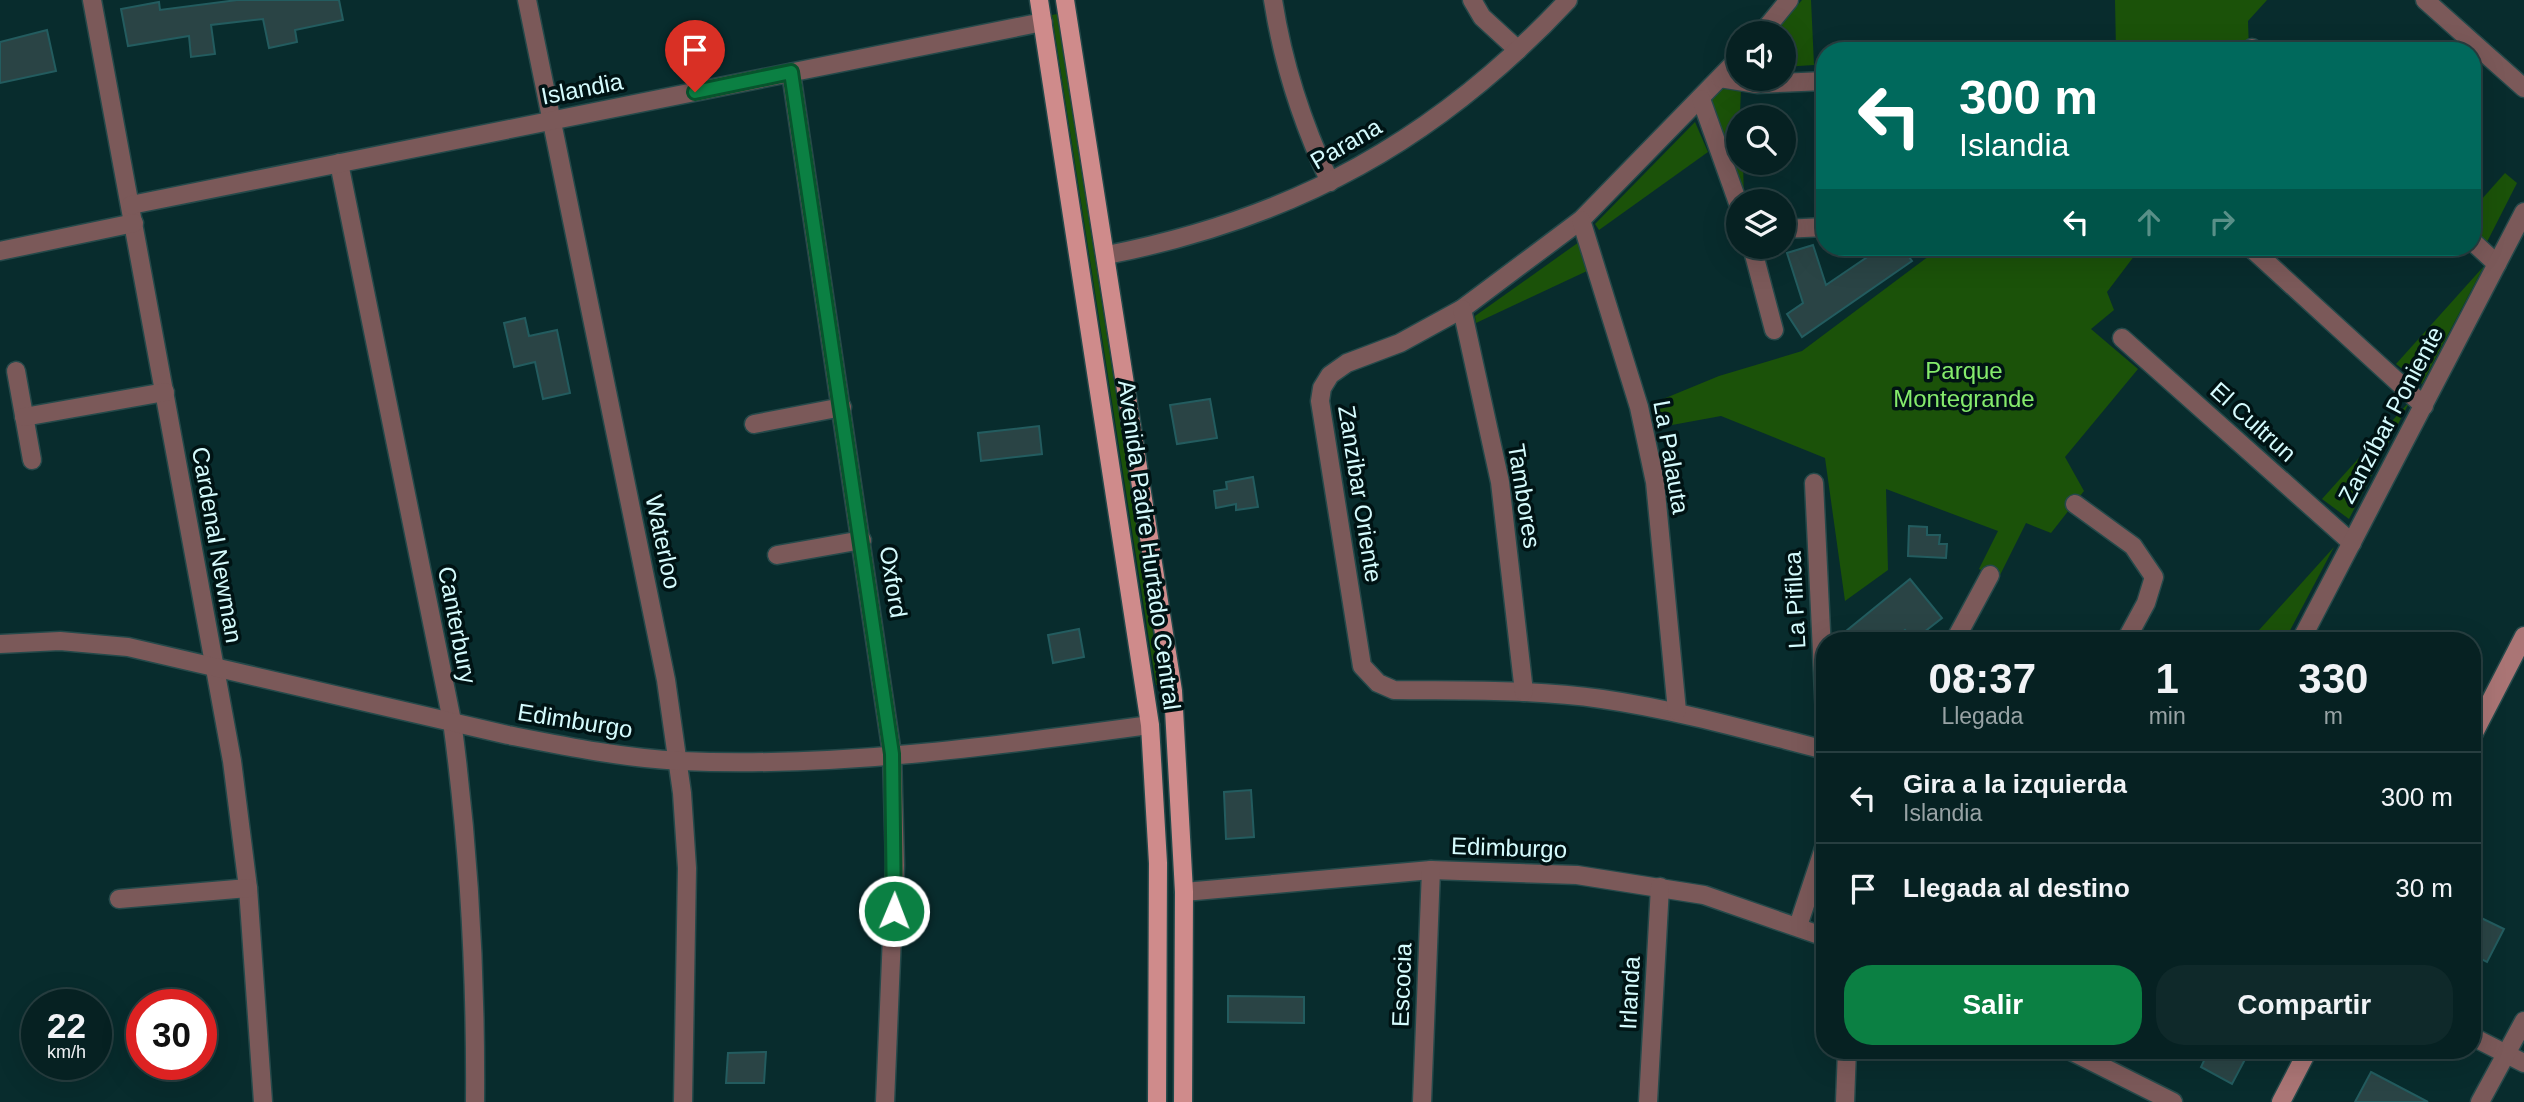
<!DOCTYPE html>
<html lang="es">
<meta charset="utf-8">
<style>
body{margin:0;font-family:Helvetica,sans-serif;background:#0f292a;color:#f1f3f6;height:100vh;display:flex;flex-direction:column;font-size:26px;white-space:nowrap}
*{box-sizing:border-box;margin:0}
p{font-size:23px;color:#98a3a5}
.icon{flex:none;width:38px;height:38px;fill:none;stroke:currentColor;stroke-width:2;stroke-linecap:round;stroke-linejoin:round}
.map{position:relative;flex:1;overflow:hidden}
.details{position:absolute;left:1816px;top:632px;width:665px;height:427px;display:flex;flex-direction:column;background:#062122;border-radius:28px;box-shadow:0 7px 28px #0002,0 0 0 2px #273e40}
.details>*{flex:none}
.hud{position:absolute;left:1816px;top:42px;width:665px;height:214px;border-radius:28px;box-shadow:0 7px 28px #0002,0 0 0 2px #273e40;background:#00695c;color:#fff;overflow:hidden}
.fabs{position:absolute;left:1726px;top:21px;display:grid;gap:14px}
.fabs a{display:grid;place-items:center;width:70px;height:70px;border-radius:50%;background:#062122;box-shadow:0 7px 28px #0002,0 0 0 2px #273e40;font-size:35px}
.speed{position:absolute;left:21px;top:989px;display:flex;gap:14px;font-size:35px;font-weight:700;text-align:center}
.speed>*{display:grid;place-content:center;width:91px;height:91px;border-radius:50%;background:#062122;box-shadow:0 7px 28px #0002,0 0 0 2px #273e40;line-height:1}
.speed small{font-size:18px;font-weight:400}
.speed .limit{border:10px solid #d22;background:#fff;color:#111}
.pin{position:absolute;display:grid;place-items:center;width:60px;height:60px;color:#fff;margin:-72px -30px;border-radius:50% 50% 50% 0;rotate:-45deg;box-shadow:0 0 7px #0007}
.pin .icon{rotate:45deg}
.me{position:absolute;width:77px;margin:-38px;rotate:1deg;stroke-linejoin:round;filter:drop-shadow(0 0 5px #0008)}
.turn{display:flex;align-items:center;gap:24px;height:147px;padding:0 28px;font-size:32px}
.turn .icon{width:91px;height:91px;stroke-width:2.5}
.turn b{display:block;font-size:49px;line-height:60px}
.lanes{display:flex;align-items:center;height:66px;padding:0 28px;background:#0003;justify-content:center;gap:35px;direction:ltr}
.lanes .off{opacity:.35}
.eta{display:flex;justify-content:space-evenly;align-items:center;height:119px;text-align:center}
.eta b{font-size:42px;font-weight:800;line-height:49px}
.primary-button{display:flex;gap:14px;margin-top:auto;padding:14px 28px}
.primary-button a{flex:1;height:80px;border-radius:28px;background:#0b8043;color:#fff;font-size:28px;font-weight:800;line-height:80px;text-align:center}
.primary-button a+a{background:#0f292a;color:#f1f3f6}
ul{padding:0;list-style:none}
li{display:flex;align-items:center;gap:21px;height:91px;padding:0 28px;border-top:2px solid #273e40}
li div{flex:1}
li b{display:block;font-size:26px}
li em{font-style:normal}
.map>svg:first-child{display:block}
.green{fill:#1b5209}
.building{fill:#2a4445;stroke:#235c5f;stroke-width:2}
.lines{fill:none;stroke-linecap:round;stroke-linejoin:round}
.street-casing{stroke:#25494a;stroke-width:21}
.secondary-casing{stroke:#25494a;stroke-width:21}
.primary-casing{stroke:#25494a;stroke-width:21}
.street{stroke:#7b5959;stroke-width:18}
.secondary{stroke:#aa7575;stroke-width:18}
.primary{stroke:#cf8b8b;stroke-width:18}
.route-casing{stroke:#07532c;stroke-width:18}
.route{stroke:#0b8043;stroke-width:12}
.labels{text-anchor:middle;stroke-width:7;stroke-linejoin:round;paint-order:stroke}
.street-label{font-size:24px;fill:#d5fbfd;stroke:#001314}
.park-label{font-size:24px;fill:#85ec6c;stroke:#001314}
</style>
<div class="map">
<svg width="2524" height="1102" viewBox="0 0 2524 1102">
<rect width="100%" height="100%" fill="#082c2d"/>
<g class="green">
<path d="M 1802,0 L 1811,0 L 1814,65 L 1783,67 L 1783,33 L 1772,33 Z"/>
<path d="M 2115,0 L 2267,0 L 2248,21 L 2249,51 L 2116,51 Z"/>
<path d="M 1057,14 L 1161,685 L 1156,685 L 1052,15 Z"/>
<path d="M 1722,89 L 1741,89 L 1738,163 L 1743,163 L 1744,201 L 1709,97 Z"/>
<path d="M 1695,122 L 1708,152 L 1599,230 L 1595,224 Z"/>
<path d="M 2505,173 L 2517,183 L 2487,242 L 2473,231 L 2473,209 Z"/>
<path d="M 1579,242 L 1587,271 L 1476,323 L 1475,316 Z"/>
<path d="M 1937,247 L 2141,247 L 2107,292 L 2114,310 L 2091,329 L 2138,369 L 2065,457 L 2084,491 L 2051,533 L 2026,523 L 1998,579 L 1979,569 L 1998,531 L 1886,489 L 1888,570 L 1845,601 L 1825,458 L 1721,416 L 1661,427 L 1651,404 L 1719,376 L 1802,351 L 1929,256 Z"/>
<path d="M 2484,266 L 2422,384 L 2396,364 Z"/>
<path d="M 2410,401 L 2349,519 L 2322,499 Z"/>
<path d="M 2334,547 L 2285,640 L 2250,640 Z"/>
</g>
<g class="building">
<path d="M 237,0 L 339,0 L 343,20 L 295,30 L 297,42 L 269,48 L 263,19 L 211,25 L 215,54 L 191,57 L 189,36 L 128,46 L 121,9 L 159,2 L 160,10 Z"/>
<path d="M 47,30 L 56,71 L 0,83 L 0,42 Z"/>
<path d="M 1813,245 L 1826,285 L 1882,247 L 1902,247 L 1912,261 L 1802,337 L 1787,314 L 1803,303 L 1787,253 Z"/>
<path d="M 525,318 L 529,336 L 557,330 L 570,393 L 543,399 L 535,362 L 514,367 L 504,323 Z"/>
<path d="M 1210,399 L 1217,438 L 1177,444 L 1170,405 Z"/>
<path d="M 1039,426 L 1042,454 L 981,461 L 978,433 Z"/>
<path d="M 1253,477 L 1258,507 L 1236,510 L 1236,504 L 1216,508 L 1214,491 L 1227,489 L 1226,482 Z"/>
<path d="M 1909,526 L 1927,527 L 1927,535 L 1940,535 L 1939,544 L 1947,544 L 1946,558 L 1908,556 Z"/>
<path d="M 1910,579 L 1942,618 L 1914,640 L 1905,630 L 1893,640 L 1835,640 Z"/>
<path d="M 1079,629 L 1084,657 L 1053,663 L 1048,635 Z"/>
<path d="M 1251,790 L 1254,837 L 1226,839 L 1224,792 Z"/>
<path d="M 2473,914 L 2504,929 L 2487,962 L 2473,955 Z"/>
<path d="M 1228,996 L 1304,997 L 1304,1023 L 1228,1022 Z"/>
<path d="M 2209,1050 L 2250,1050 L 2232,1084 L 2201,1067 Z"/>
<path d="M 766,1052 L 764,1083 L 726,1083 L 728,1053 Z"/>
<path d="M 2371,1072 L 2428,1102 L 2355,1102 Z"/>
</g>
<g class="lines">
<g class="street-casing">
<g id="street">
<path d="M 92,0 L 232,761 L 248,888 L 263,1102"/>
<path d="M 527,0 L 666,680 L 682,793 L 687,868 L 683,1102"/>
<path d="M 1273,0 C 1283,65 1302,123 1330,182"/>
<path d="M 1472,0 L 1482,17 L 1518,50"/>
<path d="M 2425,0 L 2524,88"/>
<path d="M 1762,33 L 1789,0"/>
<path d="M 2252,48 L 2255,51"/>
<path d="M 1738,59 L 1581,220 L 1462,309 L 1400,343 L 1347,363 L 1330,375 L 1322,388 L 1320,401 L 1362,666 L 1378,683 L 1394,690 C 1463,691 1534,689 1602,699 C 1678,710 1751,731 1825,750"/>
<path d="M 791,73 L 892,754 L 895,865 L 885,1102"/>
<path d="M 1720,78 L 1757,84 L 1825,81"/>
<path d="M 1701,99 L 1738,203"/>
<path d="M 339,163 L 452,721 C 469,847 476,975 475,1102"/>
<path d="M 131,205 L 1043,22"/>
<path d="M 1581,220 L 1639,407 L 1655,482 L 1677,711"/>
<path d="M 1783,229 L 1825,227"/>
<path d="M 2473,242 L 2497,264"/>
<path d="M 1752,247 L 1774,330"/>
<path d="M 2250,247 L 2424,406"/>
<path d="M 0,251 L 134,223"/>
<path d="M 1107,255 C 1295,218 1437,140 1568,0"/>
<path d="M 1462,309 L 1500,482 L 1524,692"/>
<path d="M 2122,338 L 2352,543"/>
<path d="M 16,371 L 32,460"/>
<path d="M 24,417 L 165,392"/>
<path d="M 754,424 L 842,407"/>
<path d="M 1814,483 L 1825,715"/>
<path d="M 2075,504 L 2133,546 L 2154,577 L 2146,603 L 2126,640"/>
<path d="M 777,555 L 862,540"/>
<path d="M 1955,640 L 1990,575"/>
<path d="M 2301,640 L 2524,212"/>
<path d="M 0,644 L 60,641 L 128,647 L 508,735 C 564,746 623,758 681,761 C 837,768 996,746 1150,725"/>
<path d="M 1184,892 L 1431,870 L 1577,875 L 1704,895 L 1825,937"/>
<path d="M 119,899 L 248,888"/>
<path d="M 1798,926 L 1825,845"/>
<path d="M 2473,1037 L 2524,1063"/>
<path d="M 2069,1050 L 2173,1102"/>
<path d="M 1422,1102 L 1431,870"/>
<path d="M 1648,1102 L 1660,887"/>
<path d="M 1845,1102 L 1847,1050"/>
<path d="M 2480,1102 L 2524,1021"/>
</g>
</g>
<g class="secondary-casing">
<g id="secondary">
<path d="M 2473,735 L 2524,636"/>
<path d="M 2281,1102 L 2308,1050"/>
</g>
</g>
<g class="primary-casing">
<g id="primary">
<path d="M 1039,0 L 1150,725 L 1158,863 L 1157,1102"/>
<path d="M 1065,0 L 1173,691 L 1184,892 L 1183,1102"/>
</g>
</g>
<use href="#street" class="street"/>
<use href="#secondary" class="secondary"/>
<use href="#primary" class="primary"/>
</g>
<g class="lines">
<g class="route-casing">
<path id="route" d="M 695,92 L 791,72 L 892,754 L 894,911"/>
</g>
<use href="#route" class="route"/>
</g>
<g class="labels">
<g class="street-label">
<text transform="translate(582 89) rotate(-11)" y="8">Islandia</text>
<text transform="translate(1346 144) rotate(-30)" y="8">Parana</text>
<text transform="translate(2391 415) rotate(-62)" y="8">Zanzíbar Poniente</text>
<text transform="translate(2253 422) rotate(42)" y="8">El Cultrun</text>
<text transform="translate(1671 457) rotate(80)" y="8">La Palauta</text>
<text transform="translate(1360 494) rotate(81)" y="8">Zanzibar Oriente</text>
<text transform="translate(1524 496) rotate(81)" y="8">Tambores</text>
<text transform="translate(663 542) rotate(78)" y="8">Waterloo</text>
<text transform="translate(217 545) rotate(80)" y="8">Cardenal Newman</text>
<text transform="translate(1149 545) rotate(82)" y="8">Avenida Padre Hurtado Central</text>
<text transform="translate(893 582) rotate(81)" y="8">Oxford</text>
<text transform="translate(1795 600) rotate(-93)" y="8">La Pifilca</text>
<text transform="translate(457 625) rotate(79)" y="8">Canterbury</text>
<text transform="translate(575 721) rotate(9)" y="8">Edimburgo</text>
<text transform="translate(1509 848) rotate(2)" y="8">Edimburgo</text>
<text transform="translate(1402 985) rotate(-88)" y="8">Escocia</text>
<text transform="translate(1630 993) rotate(-87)" y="8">Irlanda</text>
</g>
<g class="park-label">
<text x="1964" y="379">Parque<tspan x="1964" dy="28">Montegrande</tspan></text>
</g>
</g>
</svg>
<div class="fabs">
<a><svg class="icon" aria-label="sound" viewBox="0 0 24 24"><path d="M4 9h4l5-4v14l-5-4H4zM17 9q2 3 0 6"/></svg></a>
<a><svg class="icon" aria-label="search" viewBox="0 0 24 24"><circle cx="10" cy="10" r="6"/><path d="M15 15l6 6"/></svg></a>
<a><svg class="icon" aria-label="layers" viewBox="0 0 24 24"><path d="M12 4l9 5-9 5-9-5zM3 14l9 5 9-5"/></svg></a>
</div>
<div class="speed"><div>22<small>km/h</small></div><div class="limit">30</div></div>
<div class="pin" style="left:695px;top:92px;background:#d93025"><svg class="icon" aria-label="arrive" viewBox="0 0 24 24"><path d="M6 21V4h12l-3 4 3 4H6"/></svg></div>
<svg class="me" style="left:894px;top:911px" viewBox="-20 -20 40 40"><circle r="17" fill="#0b8043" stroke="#fff" stroke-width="3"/><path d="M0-11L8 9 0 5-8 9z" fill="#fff"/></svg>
<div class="hud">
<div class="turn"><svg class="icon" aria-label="left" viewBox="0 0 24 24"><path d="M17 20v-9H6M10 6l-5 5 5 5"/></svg><div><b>300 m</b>Islandia</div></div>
<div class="lanes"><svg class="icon" aria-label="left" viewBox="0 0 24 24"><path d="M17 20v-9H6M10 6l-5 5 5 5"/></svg><svg class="icon off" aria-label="ahead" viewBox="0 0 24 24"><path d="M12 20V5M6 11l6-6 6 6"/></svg><svg class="icon off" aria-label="right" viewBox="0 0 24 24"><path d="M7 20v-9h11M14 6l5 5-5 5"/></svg></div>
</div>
<section class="details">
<div class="eta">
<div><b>08:37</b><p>Llegada</p></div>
<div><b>1</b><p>min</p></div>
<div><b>330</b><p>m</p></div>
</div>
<ul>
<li><svg class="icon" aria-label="left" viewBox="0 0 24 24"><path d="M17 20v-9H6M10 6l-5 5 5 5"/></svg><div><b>Gira a la izquierda</b><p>Islandia</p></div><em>300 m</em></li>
<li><svg class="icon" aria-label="arrive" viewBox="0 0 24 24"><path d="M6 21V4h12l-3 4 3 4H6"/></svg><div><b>Llegada al destino</b></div><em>30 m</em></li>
</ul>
<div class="primary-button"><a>Salir</a><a>Compartir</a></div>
</section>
</div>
